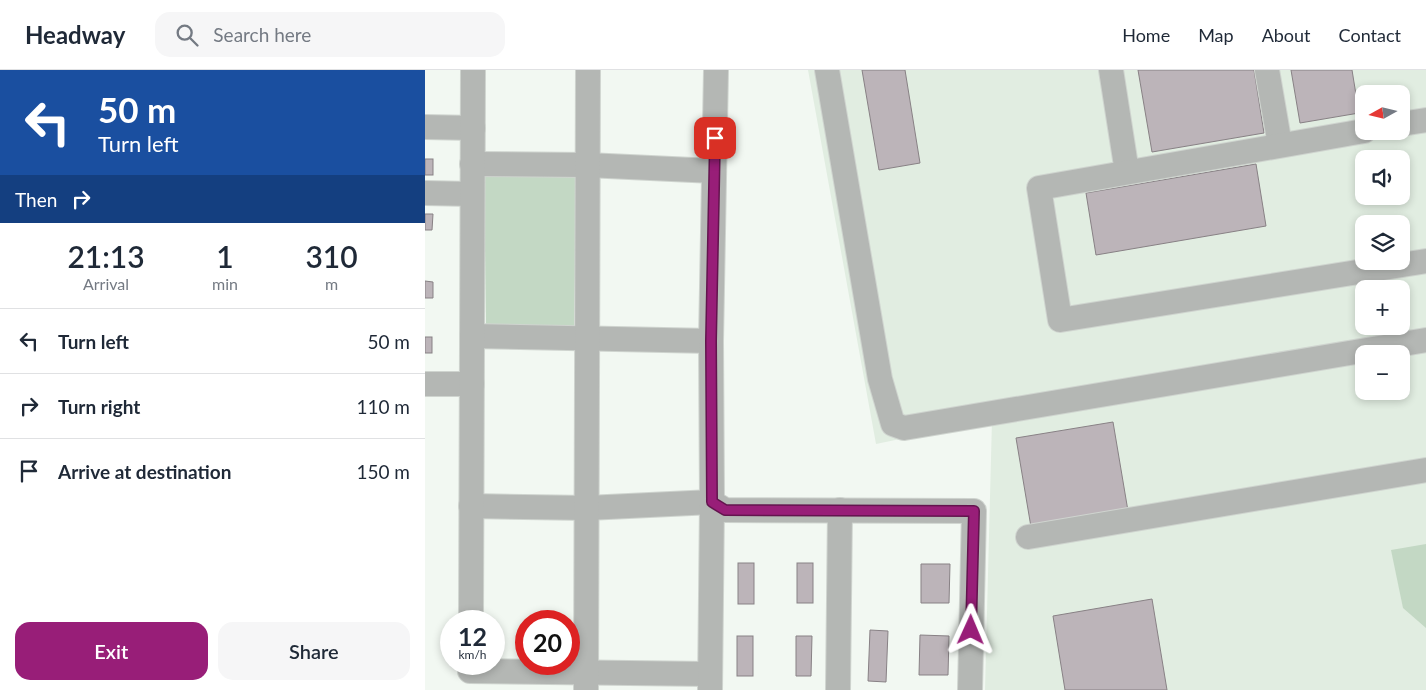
<!DOCTYPE html>
<meta charset="utf-8">
<style>
body{margin:0;font-family:Lato,sans-serif;background:#f6f6f7;color:#1f2937;height:100vh;display:flex;flex-direction:column;font-size:19px;white-space:nowrap}
*{box-sizing:border-box;margin:0}
p{font-size:16px;color:#747a83}
.icon{flex:none;width:28px;height:28px;fill:none;stroke:currentColor;stroke-width:2;stroke-linecap:round;stroke-linejoin:round}
.map{position:relative;flex:1;overflow:hidden}
.details{display:flex;flex-direction:column;background:#fff;width:425px}
.details>*{flex:none}
.guide{background:#1a4fa0;color:#fff;overflow:hidden}
.needle{width:32px;rotate:262deg}
.buttons{position:absolute;left:930px;top:15px;display:grid;gap:10px}
.buttons a{display:grid;place-items:center;width:55px;height:55px;border-radius:10px;background:#fff;box-shadow:0 2px 8px #0003;font-size:25px}
.speed{position:absolute;left:15px;top:540px;display:flex;gap:10px;font-size:25px;font-weight:700;text-align:center}
.speed>*{display:grid;place-content:center;width:65px;height:65px;border-radius:50%;background:#fff;box-shadow:0 2px 8px #0003;line-height:1}
.speed small{font-size:12px;font-weight:400}
.speed .limit{border:8px solid #d22;background:#fff;color:#111}
.pin{position:absolute;display:grid;place-items:center;width:42px;height:42px;color:#fff;margin:-21px;border-radius:10px;box-shadow:0 2px 8px #0006}
.me{position:absolute;width:55px;margin:-28px;rotate:1deg;stroke-linejoin:round;filter:drop-shadow(0 0 4px #0008)}
.turn{display:flex;align-items:center;gap:18px;height:105px;padding:0 15px;font-size:22px}
.turn .icon{width:65px;height:65px;stroke-width:2.5}
.turn b{display:block;font-size:35px;line-height:42px}
.then{display:flex;align-items:center;height:48px;padding:0 15px;background:#0003;gap:10px;font-size:19px}
.eta{display:flex;justify-content:space-evenly;align-items:center;height:85px;text-align:center}
.eta b{font-size:30px;font-weight:600;line-height:35px}
.action{display:flex;gap:10px;margin-top:auto;padding:10px 15px}
.action a{flex:1;height:58px;border-radius:15px;background:#981e78;color:#fff;font-size:20px;font-weight:600;line-height:58px;text-align:center}
.action a+a{background:#f6f6f7;color:#1f2937}
ul{padding:0;list-style:none}
li{display:flex;align-items:center;gap:15px;height:65px;padding:0 15px;border-top:1px solid #e0e1e3}
li div{flex:1}
li b{display:block;font-size:19px}
li em{font-style:normal}
header{display:flex;align-items:center;gap:30px;box-sizing:border-box;height:70px;padding:0 25px;background:#fff;border-bottom:1px solid #e0e1e3}
header strong{font-size:24px}
nav{display:flex;gap:28px;margin-inline-start:auto;font-size:18px}
.search{width:350px;height:45px;background:#f6f6f7;display:flex;align-items:center;gap:12px;box-sizing:border-box;padding:0 18px;border-radius:15px;color:#747a83;font-size:19px}
main{display:flex;flex:1;min-height:0}
.map>svg:first-child{display:block}
.built{fill:#e1ede1;fill-rule:evenodd}
.green{fill:#c3d8c4}
.building{fill:#bcb4b9;stroke:#888185}
.lines{fill:none;stroke-linecap:round;stroke-linejoin:round}
.minor-casing{stroke:#cfd4cf;stroke-width:26}
.minor{stroke:#b4b7b4;stroke-width:24}
.route-casing{stroke:#63144e;stroke-width:12}
.route{stroke:#981e78;stroke-width:9}
</style>
<header>
<strong>Headway</strong>
<div class="search"><svg class="icon" aria-label="search" viewBox="0 0 24 24"><circle cx="10" cy="10" r="6"/><path d="M15 15l6 6"/></svg>Search here</div>
<nav><a>Home</a><a>Map</a><a>About</a><a>Contact</a></nav>
</header>
<main>
<section class="details">
<div class="guide">
<div class="turn"><svg class="icon" aria-label="left" viewBox="0 0 24 24"><path d="M17 20v-9H6M10 6l-5 5 5 5"/></svg><div><b>50 m</b>Turn left</div></div>
<div class="then">Then<svg class="icon" aria-label="right" viewBox="0 0 24 24"><path d="M7 20v-9h11M14 6l5 5-5 5"/></svg></div>
</div>
<div class="eta">
<div><b>21:13</b><p>Arrival</p></div>
<div><b>1</b><p>min</p></div>
<div><b>310</b><p>m</p></div>
</div>
<ul>
<li><svg class="icon" aria-label="left" viewBox="0 0 24 24"><path d="M17 20v-9H6M10 6l-5 5 5 5"/></svg><div><b>Turn left</b></div><em>50 m</em></li>
<li><svg class="icon" aria-label="right" viewBox="0 0 24 24"><path d="M7 20v-9h11M14 6l5 5-5 5"/></svg><div><b>Turn right</b></div><em>110 m</em></li>
<li><svg class="icon" aria-label="arrive" viewBox="0 0 24 24"><path d="M6 21V4h12l-3 4 3 4H6"/></svg><div><b>Arrive at destination</b></div><em>150 m</em></li>
</ul>
<div class="action"><a>Exit</a><a>Share</a></div>
</section>
<div class="map">
<svg width="1001" height="620" viewBox="0 0 1001 620">
<rect width="100%" height="100%" fill="#f2f8f2"/>
<path class="built" d="M 383,0 L 1001,0 L 1001,620 L 560,620 L 567,350 L 451,374 ZM 939,24 L 976,24 L 976,61 L 939,61 ZM 939,89 L 976,89 L 976,126 L 939,126 ZM 939,154 L 976,154 L 976,191 L 939,191 ZM 939,219 L 976,219 L 976,256 L 939,256 ZM 939,284 L 976,284 L 976,321 L 939,321 Z"/>
<g class="green">
<path d="M 152,104 L 149,257 L 61,254 L 59,105 Z"/>
<path d="M 1001,474 L 1001,558 L 978,538 L 966,480 Z"/>
</g>
<g class="building">
<path d="M 437,0 L 480,0 L 495,93 L 454,100 Z"/>
<path d="M 713,0 L 829,0 L 839,63 L 727,82 Z"/>
<path d="M 866,0 L 927,0 L 934,43 L 875,53 Z"/>
<rect x="0" y="89" width="8" height="16"/>
<path d="M 831,94 L 841,156 L 671,185 L 661,123 Z"/>
<path d="M 0,144 L 8,144 L 7,160 L 0,160 Z"/>
<path d="M 0,211 L 8,212 L 8,228 L 0,228 Z"/>
<rect x="0" y="267" width="7" height="16"/>
<path d="M 688,352 L 703,441 L 606,457 L 591,368 Z"/>
<rect x="313" y="493" width="16" height="41"/>
<rect x="372" y="493" width="16" height="40"/>
<path d="M 496,494 L 525,494 L 524,533 L 496,533 Z"/>
<path d="M 727,529 L 742,620 L 640,620 L 628,546 Z"/>
<path d="M 445,560 L 463,561 L 461,612 L 443,611 Z"/>
<path d="M 495,565 L 524,566 L 523,605 L 494,605 Z"/>
<rect x="312" y="566" width="16" height="40"/>
<path d="M 371,566 L 387,566 L 386,606 L 371,606 Z"/>
</g>
<g class="lines">
<g class="minor-casing">
<g id="minor">
<path d="M 402,0 L 455,309 L 468,354 L 479,358 L 1001,270"/>
<path d="M 686,0 L 702,102"/>
<path d="M 842,0 L 855,75"/>
<path d="M 976,54 L 1001,50"/>
<path d="M 0,57 L 48,58"/>
<path d="M 939,61 L 614,118 L 635,250 L 1001,191"/>
<path d="M 47,94 L 162,95 L 289,101"/>
<path d="M 0,123 L 47,124"/>
<path d="M 47,266 L 286,271"/>
<path d="M 0,314 L 47,314"/>
<path d="M 46,436 L 162,438 L 287,432 L 300,440 L 549,441 L 545,620"/>
<path d="M 603,467 L 1001,400"/>
<path d="M 46,551 L 48,0"/>
<path d="M 45,601 L 285,604"/>
<path d="M 161,620 L 163,0"/>
<path d="M 285,620 L 287,432 L 286,271 L 291,0"/>
<path d="M 413,620 L 415,440"/>
</g>
</g>
<use href="#minor" class="minor"/>
</g>
<g class="lines">
<g class="route-casing">
<path id="route" d="M 290,68 L 286,271 L 287,432 L 300,440 L 549,441 L 546,560"/>
</g>
<use href="#route" class="route"/>
</g>
</svg>
<div class="buttons">
<a><svg class="needle" viewBox="-14 -14 28 28"><path d="M0-13l5 13h-10z" fill="#e53935"/><path d="M0 13l5-13h-10z" fill="#747a83"/></svg></a>
<a><svg class="icon" aria-label="sound" viewBox="0 0 24 24"><path d="M4 9h4l5-4v14l-5-4H4zM17 9q2 3 0 6"/></svg></a>
<a><svg class="icon" aria-label="layers" viewBox="0 0 24 24"><path d="M12 4l9 5-9 5-9-5zM3 14l9 5 9-5"/></svg></a>
<a>+</a>
<a>−</a>
</div>
<div class="speed"><div>12<small>km/h</small></div><div class="limit">20</div></div>
<div class="pin" style="left:290px;top:68px;background:#d93025"><svg class="icon" aria-label="arrive" viewBox="0 0 24 24"><path d="M6 21V4h12l-3 4 3 4H6"/></svg></div>
<svg class="me" style="left:546px;top:560px" viewBox="-20 -20 40 40"><path d="M0-17L14 15 0 8-14 15z" fill="#981e78" stroke="#fff" stroke-width="4"/></svg>
</div>
</main>
